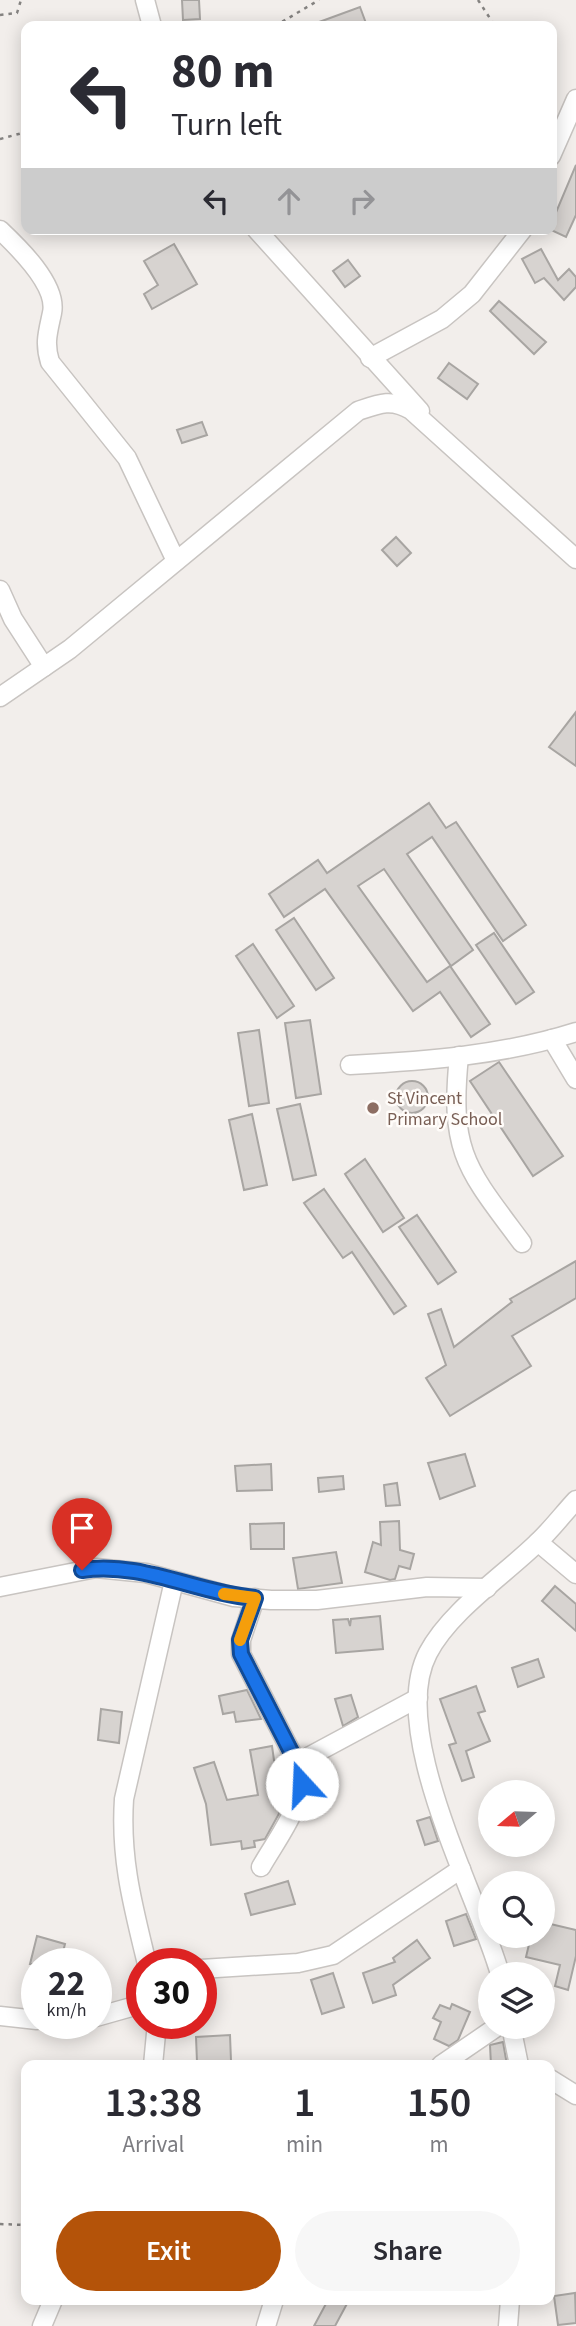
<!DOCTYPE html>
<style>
body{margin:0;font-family:"Source Sans 3",sans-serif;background:#f7f7f7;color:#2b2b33;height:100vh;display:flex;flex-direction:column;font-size:26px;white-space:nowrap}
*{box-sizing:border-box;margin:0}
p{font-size:23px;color:#7c7c81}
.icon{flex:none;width:38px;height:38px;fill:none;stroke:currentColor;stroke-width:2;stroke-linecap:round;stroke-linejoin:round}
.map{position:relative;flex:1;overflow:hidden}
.side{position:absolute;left:21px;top:2060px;width:534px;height:245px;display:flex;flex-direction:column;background:#fff;border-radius:14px;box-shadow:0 4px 18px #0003}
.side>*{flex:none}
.guide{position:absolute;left:21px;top:21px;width:536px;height:214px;border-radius:14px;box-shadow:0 4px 18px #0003;background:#fff;color:#2b2b33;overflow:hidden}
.needle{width:46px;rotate:251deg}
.buttons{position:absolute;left:478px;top:1780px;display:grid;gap:14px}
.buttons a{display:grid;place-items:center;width:77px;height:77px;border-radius:50%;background:#fff;box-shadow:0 4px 18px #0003;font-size:35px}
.speed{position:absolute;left:21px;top:1948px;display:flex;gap:14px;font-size:35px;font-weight:700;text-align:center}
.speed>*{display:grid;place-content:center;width:91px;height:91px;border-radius:50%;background:#fff;box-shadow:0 4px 18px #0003;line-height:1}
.speed small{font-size:18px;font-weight:400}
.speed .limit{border:10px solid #d22;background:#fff;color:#111}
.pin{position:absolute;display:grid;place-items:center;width:60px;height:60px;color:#fff;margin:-72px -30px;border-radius:50% 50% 50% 0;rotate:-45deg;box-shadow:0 0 7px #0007}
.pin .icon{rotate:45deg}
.me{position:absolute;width:77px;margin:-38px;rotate:340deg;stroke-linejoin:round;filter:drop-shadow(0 0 5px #0008)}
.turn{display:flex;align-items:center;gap:24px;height:147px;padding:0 35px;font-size:32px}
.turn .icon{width:91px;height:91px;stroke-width:2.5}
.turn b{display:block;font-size:49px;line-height:60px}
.lanes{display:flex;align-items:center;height:66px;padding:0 35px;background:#0003;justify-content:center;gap:35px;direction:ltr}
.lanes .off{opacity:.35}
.eta{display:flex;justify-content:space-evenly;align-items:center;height:119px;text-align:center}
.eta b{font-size:42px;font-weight:600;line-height:49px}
.cta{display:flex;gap:14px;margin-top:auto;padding:14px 35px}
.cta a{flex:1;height:80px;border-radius:42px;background:#b45309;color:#fff;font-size:28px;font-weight:600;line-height:80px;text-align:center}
.cta a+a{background:#f7f7f7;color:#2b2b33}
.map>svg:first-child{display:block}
.building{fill:#d7d3d0;stroke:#a8a5a2;stroke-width:2}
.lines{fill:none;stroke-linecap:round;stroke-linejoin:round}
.minor-casing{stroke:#c8c4c1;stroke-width:21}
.path{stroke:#848280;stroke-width:2.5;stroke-dasharray:3.5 5;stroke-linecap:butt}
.minor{stroke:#fff;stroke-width:18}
.route-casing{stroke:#114b97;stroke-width:18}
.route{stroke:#1a73e8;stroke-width:12}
.slow{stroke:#f59e0b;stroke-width:12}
.education-dot{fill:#8d6e63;stroke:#fffcf9;stroke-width:2.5}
.labels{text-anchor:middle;stroke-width:5;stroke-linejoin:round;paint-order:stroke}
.education-label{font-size:18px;fill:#785e54;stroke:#fffcf9;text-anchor:start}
</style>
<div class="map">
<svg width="576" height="2326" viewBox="0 0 576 2326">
<rect width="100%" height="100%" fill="#f2eeeb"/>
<g class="building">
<path d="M 182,0 L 199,0 L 200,19 L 183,20 Z"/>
<path d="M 360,7 L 367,26 L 312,26 L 311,25 Z"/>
<path d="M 576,165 L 576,215 L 566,237 L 549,229 Z"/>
<path d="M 174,244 L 197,284 L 152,309 L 144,294 L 158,285 L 144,261 Z"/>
<path d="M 541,249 L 558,280 L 569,269 L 576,277 L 576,287 L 564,300 L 544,278 L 535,283 L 522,259 Z"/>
<path d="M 348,260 L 360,276 L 345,287 L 333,271 Z"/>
<path d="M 499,301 L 546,342 L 534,354 L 490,311 Z"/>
<path d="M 449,363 L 478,384 L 467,399 L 438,378 Z"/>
<path d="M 202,422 L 207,435 L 182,443 L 177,430 Z"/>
<path d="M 396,537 L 411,553 L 397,566 L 382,550 Z"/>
<path d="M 576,712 L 576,766 L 549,747 Z"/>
<path d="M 429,803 L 446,828 L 456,822 L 526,925 L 503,941 L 432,837 L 407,854 L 473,950 L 451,966 L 384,869 L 358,886 L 427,982 L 450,966 L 490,1024 L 471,1037 L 440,992 L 413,1011 L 325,889 L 284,917 L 269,894 L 318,860 L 327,873 Z"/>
<path d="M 294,918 L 334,978 L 316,990 L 276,930 Z"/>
<path d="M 494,933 L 534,992 L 516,1004 L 476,945 Z"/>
<path d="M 253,944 L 294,1006 L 277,1018 L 236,956 Z"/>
<path d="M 310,1020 L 321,1094 L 296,1098 L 285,1023 Z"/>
<path d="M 259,1030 L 269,1103 L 249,1106 L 238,1033 Z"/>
<path d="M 499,1062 L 563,1156 L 533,1176 L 470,1081 Z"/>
<circle cx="412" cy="1097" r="16"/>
<path d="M 300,1104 L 316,1175 L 293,1180 L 277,1109 Z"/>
<path d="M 252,1114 L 267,1185 L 244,1190 L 229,1120 Z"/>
<path d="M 365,1159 L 404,1218 L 383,1232 L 345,1174 Z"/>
<path d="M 324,1189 L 406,1306 L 394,1314 L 352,1252 L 343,1258 L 304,1203 Z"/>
<path d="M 417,1215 L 456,1272 L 438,1284 L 399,1227 Z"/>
<path d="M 576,1261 L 576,1298 L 512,1336 L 531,1366 L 450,1416 L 426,1378 L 446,1365 L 428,1314 L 441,1309 L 454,1347 L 512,1302 L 510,1299 Z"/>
<path d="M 465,1454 L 475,1486 L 440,1499 L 428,1463 Z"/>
<path d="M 271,1464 L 272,1490 L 237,1491 L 235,1466 Z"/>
<path d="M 343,1476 L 344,1489 L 319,1492 L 318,1478 Z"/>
<path d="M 397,1483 L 400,1505 L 386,1506 L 384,1485 Z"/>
<path d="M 399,1521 L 400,1550 L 414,1554 L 410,1569 L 399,1566 L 395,1579 L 390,1580 L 365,1572 L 373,1542 L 381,1545 L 380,1522 Z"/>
<path d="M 284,1523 L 284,1549 L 251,1549 L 250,1524 Z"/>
<path d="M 336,1552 L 342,1583 L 298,1589 L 293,1558 Z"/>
<path d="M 555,1586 L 576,1604 L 576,1631 L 542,1601 Z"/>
<path d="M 380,1616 L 383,1649 L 336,1653 L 333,1620 L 348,1619 L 350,1626 L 351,1619 Z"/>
<path d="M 538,1659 L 544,1677 L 518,1687 L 512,1668 Z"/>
<path d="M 476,1686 L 485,1711 L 478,1713 L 490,1741 L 466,1751 L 474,1777 L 462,1781 L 449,1745 L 456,1743 L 440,1699 Z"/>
<path d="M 247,1690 L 261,1719 L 236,1722 L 234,1712 L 223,1714 L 219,1696 Z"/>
<path d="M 351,1695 L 358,1717 L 343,1726 L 335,1699 Z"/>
<path d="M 101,1709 L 122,1712 L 119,1743 L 98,1740 Z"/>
<path d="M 272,1746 L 281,1810 L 265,1839 L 254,1841 L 255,1847 L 242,1849 L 241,1841 L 211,1845 L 206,1804 L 194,1768 L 214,1762 L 227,1800 L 258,1795 L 250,1750 Z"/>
<path d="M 430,1817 L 438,1841 L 425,1845 L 417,1821 Z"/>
<path d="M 288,1881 L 295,1904 L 251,1915 L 245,1894 Z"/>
<path d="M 466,1914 L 476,1939 L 454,1946 L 446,1921 Z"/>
<path d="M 542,1922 L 576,1930 L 576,1956 L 568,1990 L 555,1986 L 560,1965 L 526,1957 L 531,1936 L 542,1936 Z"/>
<path d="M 37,1936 L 65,1944 L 60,1964 L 30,1964 Z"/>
<path d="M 417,1940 L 430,1958 L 393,1985 L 396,1995 L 373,2003 L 363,1973 L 395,1962 L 393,1958 Z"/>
<path d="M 333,1973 L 344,2007 L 322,2014 L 311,1980 Z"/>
<path d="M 452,2004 L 470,2012 L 458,2040 L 449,2046 L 434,2039 L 441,2022 L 433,2018 L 440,2005 L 450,2009 Z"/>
<path d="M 230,2035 L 231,2061 L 197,2062 L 196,2037 Z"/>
<path d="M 503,2042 L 507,2065 L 491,2065 L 490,2045 Z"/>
<path d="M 575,2293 L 576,2323 L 558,2325 L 554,2296 Z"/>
<path d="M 328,2300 L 349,2300 L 335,2326 L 314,2326 Z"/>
</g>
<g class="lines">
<g class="minor-casing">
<g id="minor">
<path d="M 145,0 L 152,26"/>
<path d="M 551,156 L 576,99"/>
<path d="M 256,229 L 420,411"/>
<path d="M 0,230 C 18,247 58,285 52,313 C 48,332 44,343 50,362 L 127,458 L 176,561"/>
<path d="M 370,358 L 442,319 L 472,294 L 523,229"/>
<path d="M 0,590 L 13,619 L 44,667"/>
<path d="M 0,697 L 70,649 L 358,411 C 378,404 391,398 411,410 L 576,559"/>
<path d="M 552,1039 L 576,1079"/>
<path d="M 459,1056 C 449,1153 467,1169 522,1243"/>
<path d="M 350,1065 C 426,1061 504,1055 576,1032"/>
<path d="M 538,1542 L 576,1574"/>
<path d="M 0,1587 L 96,1568 L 146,1573 L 234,1597 L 271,1600 L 317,1600 L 427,1587 L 487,1588"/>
<path d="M 255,1598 L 241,1640 L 241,1654 L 301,1771 C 304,1806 278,1837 261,1867"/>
<path d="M 297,1763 L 418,1698"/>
<path d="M 147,1964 C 133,1906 120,1859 124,1799 L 174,1581"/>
<path d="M 201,1969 L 298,1963 L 333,1955 L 461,1869"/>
<path d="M 500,1974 C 477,1893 387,1731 428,1653 C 450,1611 503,1576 537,1543 C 551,1530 563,1514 576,1500"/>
<path d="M 0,2016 L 37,2020"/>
<path d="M 96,2017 L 142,2004"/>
<path d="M 511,2026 L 519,2065"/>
<path d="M 153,2065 L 157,2023"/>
<path d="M 441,2065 L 498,2026"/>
<path d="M 550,2079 L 576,2095"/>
<path d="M 42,2326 L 53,2300"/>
<path d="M 266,2326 L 274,2300"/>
<path d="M 508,2326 L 510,2300"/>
</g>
</g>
<g class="path">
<path d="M 478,0 L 495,26"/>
<path d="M 0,15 L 17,13 L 21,0"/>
<path d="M 275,26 L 319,0"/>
<path d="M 0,139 L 26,132"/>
<path d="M 0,2224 L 26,2225"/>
</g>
<use href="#minor" class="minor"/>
</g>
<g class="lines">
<g class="route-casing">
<path id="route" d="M 82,1570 C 141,1561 197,1593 255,1598 L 240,1640 L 241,1654 L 301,1771 L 302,1784"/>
</g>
<use href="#route" class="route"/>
<path class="slow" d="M 224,1594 L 255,1598 L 240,1640"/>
</g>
<circle class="education-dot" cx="373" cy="1108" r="7"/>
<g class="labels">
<g class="education-label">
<text x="387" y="1104">St Vincent<tspan x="387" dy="21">Primary School</tspan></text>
</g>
</g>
</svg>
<div class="buttons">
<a><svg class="needle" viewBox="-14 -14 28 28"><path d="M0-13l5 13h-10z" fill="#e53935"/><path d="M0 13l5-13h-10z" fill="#7c7c81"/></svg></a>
<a><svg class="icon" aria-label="search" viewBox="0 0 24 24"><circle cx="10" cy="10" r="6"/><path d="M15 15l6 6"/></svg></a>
<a><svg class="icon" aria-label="layers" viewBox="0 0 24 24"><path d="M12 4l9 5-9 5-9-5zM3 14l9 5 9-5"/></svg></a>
</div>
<div class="speed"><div>22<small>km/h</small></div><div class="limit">30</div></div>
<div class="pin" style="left:82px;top:1570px;background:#d93025"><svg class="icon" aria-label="arrive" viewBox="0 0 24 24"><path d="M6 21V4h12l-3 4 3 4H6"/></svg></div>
<svg class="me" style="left:302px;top:1784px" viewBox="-20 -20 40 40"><circle r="19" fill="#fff"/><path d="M0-13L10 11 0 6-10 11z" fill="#1a73e8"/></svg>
<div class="guide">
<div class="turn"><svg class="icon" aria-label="left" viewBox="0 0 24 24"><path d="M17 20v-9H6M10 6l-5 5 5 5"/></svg><div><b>80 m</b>Turn left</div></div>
<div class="lanes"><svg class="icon" aria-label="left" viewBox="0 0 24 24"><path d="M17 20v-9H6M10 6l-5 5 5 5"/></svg><svg class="icon off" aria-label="ahead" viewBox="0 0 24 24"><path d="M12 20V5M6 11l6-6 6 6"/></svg><svg class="icon off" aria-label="right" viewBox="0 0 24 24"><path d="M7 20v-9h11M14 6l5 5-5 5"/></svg></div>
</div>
<section class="side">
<div class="eta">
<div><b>13:38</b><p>Arrival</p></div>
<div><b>1</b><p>min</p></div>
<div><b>150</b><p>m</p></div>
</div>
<div class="cta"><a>Exit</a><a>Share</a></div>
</section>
</div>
